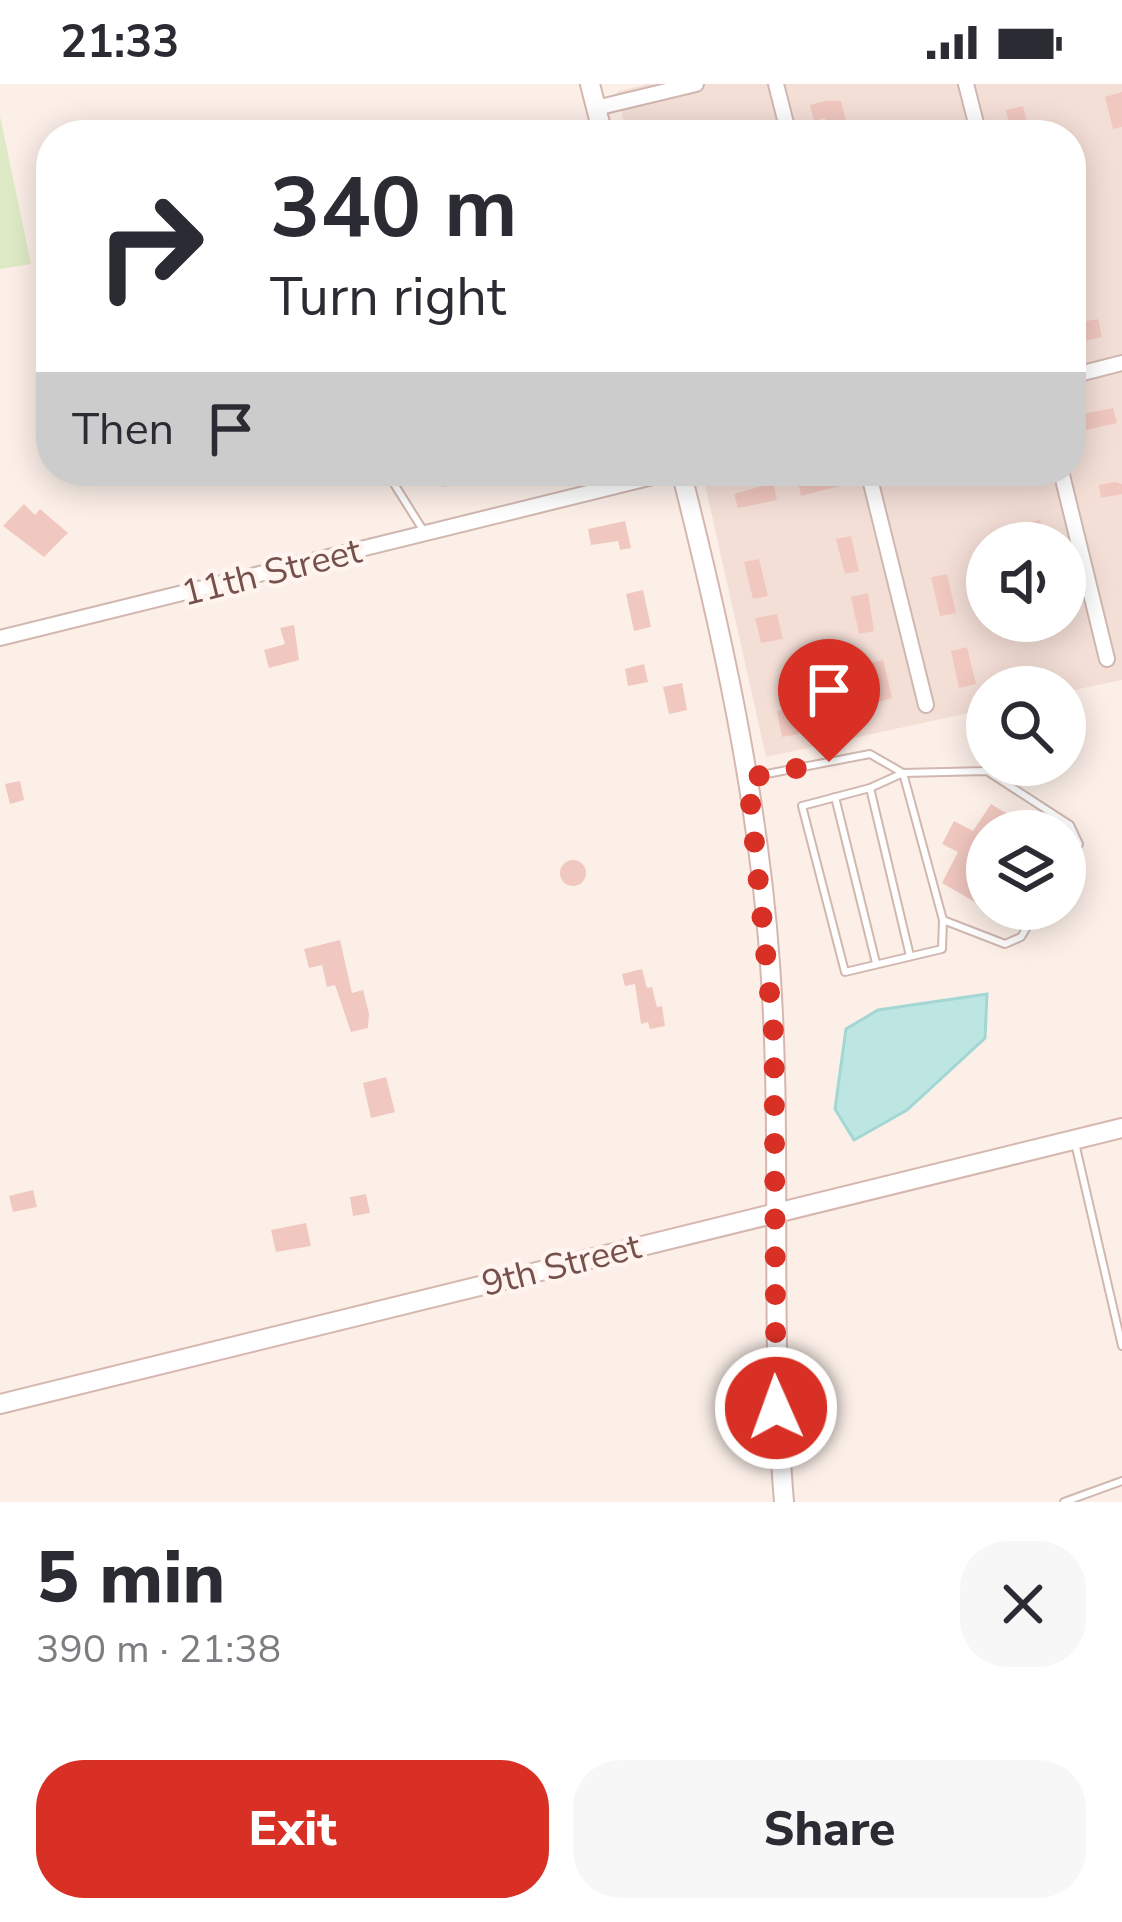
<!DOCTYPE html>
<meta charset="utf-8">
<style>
body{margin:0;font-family:"Nunito Sans",sans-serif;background:#f7f7f7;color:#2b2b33;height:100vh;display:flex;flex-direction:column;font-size:45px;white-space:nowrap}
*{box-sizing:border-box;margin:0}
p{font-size:39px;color:#7c7c81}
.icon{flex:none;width:66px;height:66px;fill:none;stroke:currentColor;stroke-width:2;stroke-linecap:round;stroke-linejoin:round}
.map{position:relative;height:1418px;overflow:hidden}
.sheet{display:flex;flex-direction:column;background:#fff;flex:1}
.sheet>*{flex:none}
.top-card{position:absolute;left:36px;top:36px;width:1050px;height:366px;border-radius:48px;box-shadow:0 6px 30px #0003;background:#fff;color:#2b2b33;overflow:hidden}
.buttons{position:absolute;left:966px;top:438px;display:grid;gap:24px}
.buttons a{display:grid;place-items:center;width:120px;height:120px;border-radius:50%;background:#fff;box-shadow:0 6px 30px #0003;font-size:60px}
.pin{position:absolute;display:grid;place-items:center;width:102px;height:102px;color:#fff;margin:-123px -51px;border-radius:50% 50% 50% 0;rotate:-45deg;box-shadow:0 0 12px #0007}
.pin .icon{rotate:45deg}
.me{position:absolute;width:132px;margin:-66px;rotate:358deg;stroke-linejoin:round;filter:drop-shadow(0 0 9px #0008)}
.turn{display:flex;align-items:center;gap:42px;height:252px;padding:0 36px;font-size:54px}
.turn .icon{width:156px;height:156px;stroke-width:2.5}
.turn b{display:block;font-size:84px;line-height:102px}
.then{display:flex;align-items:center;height:114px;padding:0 36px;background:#0003;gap:24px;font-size:45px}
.round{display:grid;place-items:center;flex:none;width:126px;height:126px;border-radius:48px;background:#f7f7f7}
.head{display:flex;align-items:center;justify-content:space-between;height:204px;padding:0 36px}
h1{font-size:72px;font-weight:800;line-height:90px}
.action{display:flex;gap:24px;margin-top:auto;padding:24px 36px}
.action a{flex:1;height:138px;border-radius:48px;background:#d93025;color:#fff;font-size:48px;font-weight:800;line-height:138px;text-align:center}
.action a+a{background:#f7f7f7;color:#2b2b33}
.status{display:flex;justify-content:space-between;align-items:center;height:84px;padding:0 60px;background:#fff;direction:ltr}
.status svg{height:33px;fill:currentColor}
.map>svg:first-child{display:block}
.residential{fill:#f4dfd7;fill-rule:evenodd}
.green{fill:#deeac6}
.water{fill:#bde6e2;stroke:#a3d7d3;stroke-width:3}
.building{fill:#f1c8c0}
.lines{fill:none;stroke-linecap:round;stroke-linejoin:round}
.lane-casing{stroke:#d0b7b0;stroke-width:10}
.street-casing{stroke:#d0b7b0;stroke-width:18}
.secondary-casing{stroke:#d6b7b0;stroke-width:22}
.lane{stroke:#fff;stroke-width:6}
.street{stroke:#fff;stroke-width:14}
.secondary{stroke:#fff;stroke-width:18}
.route{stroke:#d93025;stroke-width:21;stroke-dasharray:0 37.8}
.labels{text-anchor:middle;stroke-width:9;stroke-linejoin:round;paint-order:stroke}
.street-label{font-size:36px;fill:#76514c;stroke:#fff4ef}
</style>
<div class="status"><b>21:33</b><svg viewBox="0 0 49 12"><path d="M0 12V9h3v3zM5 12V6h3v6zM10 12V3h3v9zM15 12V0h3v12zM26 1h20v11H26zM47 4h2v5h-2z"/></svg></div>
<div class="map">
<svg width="1122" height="1418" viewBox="0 0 1122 1418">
<rect width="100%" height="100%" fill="#fcefe8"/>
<path class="residential" d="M 647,0 L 1122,0 L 1122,596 L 1065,608 L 1065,603 L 987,603 L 987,625 L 766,673 L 702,387 L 1071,387 L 1071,51 L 627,51 L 617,8 ZM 987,459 L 1065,459 L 1065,537 L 987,537 Z"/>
<path class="green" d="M 0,32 L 31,180 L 0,185 Z"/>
<g class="water">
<path d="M 411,387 L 480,387 C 451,404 439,407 411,387 Z"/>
<path d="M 987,910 L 985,954 L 907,1026 L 854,1056 L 835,1025 L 846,945 L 878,926 Z"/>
</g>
<g class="building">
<path d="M 1122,8 L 1122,43 L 1113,45 L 1105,13 Z"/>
<path d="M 825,17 L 841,17 L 848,45 L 829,49 L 825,34 L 814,37 L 810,21 Z"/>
<path d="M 1023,22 L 1030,51 L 1012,51 L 1006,26 Z"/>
<path d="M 1098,235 L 1102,253 L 1071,260 L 1071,240 Z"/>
<path d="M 1113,324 L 1117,339 L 1081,347 L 1077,331 Z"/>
<path d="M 836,387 L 840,402 L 801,412 L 798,398 Z"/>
<path d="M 1115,398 L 1122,400 L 1122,410 L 1101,414 L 1099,401 Z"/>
<path d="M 773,399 L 777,416 L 738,424 L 734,410 Z"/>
<path d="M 24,420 L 35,431 L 40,425 L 68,449 L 44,473 L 3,442 Z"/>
<path d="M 1040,436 L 1043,447 L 1032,449 L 1033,456 L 1006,459 L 1003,444 Z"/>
<path d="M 625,437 L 631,464 L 620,466 L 618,457 L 591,461 L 588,445 Z"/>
<path d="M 851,452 L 859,487 L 845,490 L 836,455 Z"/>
<path d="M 759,475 L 768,512 L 753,515 L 744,478 Z"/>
<path d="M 947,490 L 956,529 L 940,532 L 931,493 Z"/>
<path d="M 643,506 L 651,543 L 634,547 L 626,510 Z"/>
<path d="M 868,509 L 874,547 L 859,550 L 851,513 Z"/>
<path d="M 777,530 L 783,555 L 761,559 L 755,534 Z"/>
<path d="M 294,541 L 299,576 L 269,584 L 264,566 L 285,560 L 280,544 Z"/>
<path d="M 967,563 L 976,600 L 959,604 L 951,567 Z"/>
<path d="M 883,576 L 892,614 L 875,619 L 865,580 Z"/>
<path d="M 644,580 L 648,598 L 628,602 L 625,585 Z"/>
<path d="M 682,599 L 687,626 L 669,630 L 663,603 Z"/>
<path d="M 794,624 L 799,650 L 782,653 L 777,627 Z"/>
<path d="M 20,697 L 24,716 L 10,720 L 5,700 Z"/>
<path d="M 991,720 L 1035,747 L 987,747 L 987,825 L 942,799 L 958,768 L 942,760 L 954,737 L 973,747 Z"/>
<circle cx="573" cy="789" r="13"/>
<path d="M 340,856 L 352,909 L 363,906 L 369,930 L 368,944 L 351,948 L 335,901 L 327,903 L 322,881 L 309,884 L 304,865 Z"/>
<path d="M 642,885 L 647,904 L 652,903 L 657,923 L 662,922 L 665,942 L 650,945 L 648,938 L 641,940 L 635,900 L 625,902 L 622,890 Z"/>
<path d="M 386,993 L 395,1028 L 371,1034 L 363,999 Z"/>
<path d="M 33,1106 L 37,1123 L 13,1128 L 9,1112 Z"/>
<path d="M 366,1110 L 370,1129 L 353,1132 L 350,1113 Z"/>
<path d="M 306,1139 L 311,1162 L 276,1168 L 271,1146 Z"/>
</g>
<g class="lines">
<g class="lane-casing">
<g id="lane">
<path d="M 386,387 L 423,446"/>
<path d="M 903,689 L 943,836 L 942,865 L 845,888 L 802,722 L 870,704 Z"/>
<path d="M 751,693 L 870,670 L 903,689 L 987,687 L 1070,741 L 1079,760 L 1065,783"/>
<path d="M 870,704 L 910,872"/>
<path d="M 835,713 L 876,879"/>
<path d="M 943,836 L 1005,860 L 1021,853 L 1038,825"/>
<path d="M 1075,1059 L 1122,1262"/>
<path d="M 1064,1418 L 1122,1397"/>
</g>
</g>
<g class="street-casing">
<g id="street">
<path d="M 776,0 L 789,51"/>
<path d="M 966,0 L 979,51"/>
<path d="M 596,24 L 696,0"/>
<path d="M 1071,292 L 1122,279"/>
<path d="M 868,387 L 926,621"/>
<path d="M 1061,387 L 1107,575"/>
<path d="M 0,554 L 677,387"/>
</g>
</g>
<g class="secondary-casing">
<g id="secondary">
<path d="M 590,0 L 603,51"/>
<path d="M 681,387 C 722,549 758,712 770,880 C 783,1059 769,1239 784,1418"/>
<path d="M 0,1320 L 1122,1044"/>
</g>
</g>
<use href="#lane" class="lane"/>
<use href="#street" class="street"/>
<use href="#secondary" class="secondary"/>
</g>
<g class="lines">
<path class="route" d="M 776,1324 L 774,953 L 748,694 L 829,678"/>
</g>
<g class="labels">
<g class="street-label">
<text transform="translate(271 487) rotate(-14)" y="13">11th Street</text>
<text transform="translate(561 1180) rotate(-14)" y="13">9th Street</text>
</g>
</g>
</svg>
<div class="buttons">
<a><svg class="icon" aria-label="sound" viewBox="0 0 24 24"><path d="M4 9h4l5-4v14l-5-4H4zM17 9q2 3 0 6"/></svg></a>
<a><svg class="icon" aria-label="search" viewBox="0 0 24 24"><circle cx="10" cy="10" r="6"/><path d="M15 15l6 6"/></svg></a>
<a><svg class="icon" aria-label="layers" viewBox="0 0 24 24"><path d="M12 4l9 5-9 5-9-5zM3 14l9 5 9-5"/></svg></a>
</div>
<div class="pin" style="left:829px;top:678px;background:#d93025"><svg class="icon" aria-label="arrive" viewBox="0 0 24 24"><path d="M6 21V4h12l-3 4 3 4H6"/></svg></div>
<svg class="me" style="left:776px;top:1324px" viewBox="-20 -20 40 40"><circle r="17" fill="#d93025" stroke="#fff" stroke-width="3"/><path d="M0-11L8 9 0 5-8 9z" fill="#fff"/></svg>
<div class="top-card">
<div class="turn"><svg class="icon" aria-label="right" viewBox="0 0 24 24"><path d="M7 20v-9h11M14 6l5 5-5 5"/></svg><div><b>340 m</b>Turn right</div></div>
<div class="then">Then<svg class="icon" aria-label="arrive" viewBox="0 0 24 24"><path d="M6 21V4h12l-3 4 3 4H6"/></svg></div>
</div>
</div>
<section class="sheet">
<div class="head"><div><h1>5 min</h1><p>390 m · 21:38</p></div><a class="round"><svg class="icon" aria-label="close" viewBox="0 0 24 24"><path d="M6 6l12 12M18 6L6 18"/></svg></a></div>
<div class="action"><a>Exit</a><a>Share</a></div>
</section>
